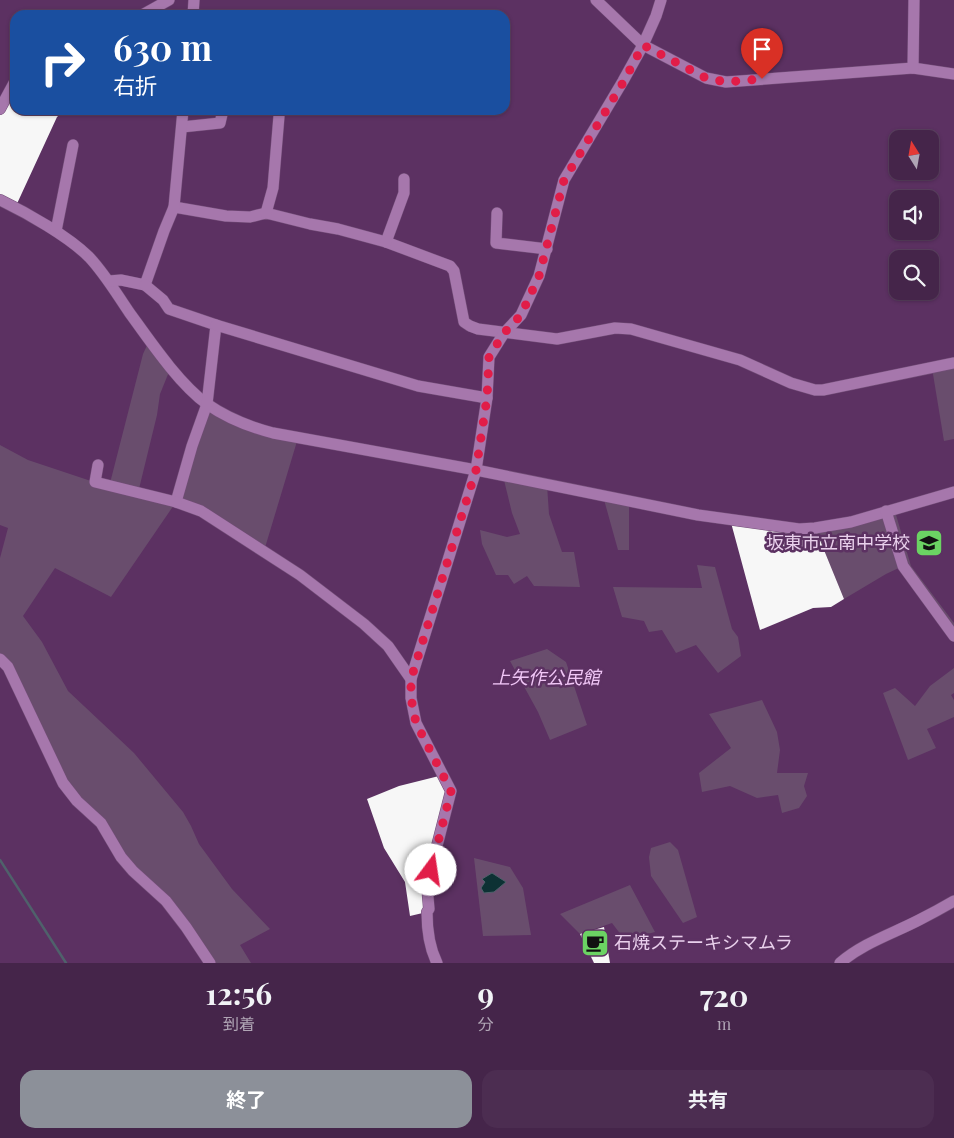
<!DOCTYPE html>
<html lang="ja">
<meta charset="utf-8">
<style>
body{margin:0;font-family:"Playfair Display","Noto Sans JP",serif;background:#4c2d51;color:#f1f3f6;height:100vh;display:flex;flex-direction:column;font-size:19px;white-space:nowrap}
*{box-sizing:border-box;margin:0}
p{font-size:16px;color:#b0a5b5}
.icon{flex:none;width:28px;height:28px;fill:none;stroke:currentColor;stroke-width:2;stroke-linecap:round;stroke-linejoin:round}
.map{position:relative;height:963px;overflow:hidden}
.side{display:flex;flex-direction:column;background:#45254a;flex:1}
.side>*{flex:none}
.top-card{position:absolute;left:10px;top:10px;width:500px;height:105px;border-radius:15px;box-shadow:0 1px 4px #0004,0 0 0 1px #5d4262;background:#1a4fa0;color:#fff;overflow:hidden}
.needle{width:32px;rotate:349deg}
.fabs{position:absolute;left:889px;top:130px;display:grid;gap:10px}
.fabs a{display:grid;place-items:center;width:50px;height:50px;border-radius:10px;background:#45254a;box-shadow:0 1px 4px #0004,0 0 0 1px #5d4262;font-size:25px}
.pin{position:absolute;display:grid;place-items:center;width:42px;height:42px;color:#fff;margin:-51px -21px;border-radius:50% 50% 50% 0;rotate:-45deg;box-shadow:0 0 5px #0007}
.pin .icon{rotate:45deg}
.me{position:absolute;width:55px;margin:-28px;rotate:14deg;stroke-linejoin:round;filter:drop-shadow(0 0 4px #0008)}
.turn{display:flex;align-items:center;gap:18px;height:105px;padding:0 20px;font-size:22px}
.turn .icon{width:65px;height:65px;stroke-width:2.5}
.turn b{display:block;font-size:35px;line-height:42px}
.eta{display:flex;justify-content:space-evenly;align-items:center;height:85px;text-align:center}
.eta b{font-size:30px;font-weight:700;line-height:35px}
.action{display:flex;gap:10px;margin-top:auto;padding:10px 20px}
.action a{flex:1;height:58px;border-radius:15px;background:#8c9099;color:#fff;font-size:20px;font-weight:700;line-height:58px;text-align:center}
.action a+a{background:#4c2d51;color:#f1f3f6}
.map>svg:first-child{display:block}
.green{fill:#694d6d}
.water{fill:#0d3134;stroke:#4f616b}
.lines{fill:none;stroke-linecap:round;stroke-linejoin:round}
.stream{stroke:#4f616b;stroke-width:2.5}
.building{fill:#f7f7f7}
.minor-casing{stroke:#734e78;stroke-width:12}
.minor{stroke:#a677ac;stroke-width:11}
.route{stroke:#e11d48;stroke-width:9;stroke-dasharray:0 16.2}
.labels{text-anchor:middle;stroke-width:5;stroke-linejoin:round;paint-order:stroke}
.poi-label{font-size:18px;fill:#e9d0ec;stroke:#5c3162;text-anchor:end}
.park-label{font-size:18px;font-style:italic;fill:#f0c6f6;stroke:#5c3162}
</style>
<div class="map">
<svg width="954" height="963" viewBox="0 0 954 963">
<rect width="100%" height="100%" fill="#5c3162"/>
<g class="green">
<path d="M 150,339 L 171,367 L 160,394 L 157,415 L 138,493 L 176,502 L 207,404 L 298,438 L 264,551 L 176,502 L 111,597 L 55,568 L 23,616 L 42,642 L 68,691 L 134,753 L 183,812 L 191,826 L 199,844 L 232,889 L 270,929 L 240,945 L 251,963 L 210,963 L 77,801 L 0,659 L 0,558 L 8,528 L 0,525 L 0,445 L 28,460 L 109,487 L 143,354 Z"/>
<path d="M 954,363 L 954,439 L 944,441 L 932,368 Z"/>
<path d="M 503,476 L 547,485 L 549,514 L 562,552 L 574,552 L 580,587 L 534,586 L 527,576 L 514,584 L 508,575 L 496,575 L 482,544 L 480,530 L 507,537 L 520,534 L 512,513 Z"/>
<path d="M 603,496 L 629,501 L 629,550 L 618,550 Z"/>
<path d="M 894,508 L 911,566 L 954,623 L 954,636 L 903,566 L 886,574 L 844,599 L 815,528 Z"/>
<path d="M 697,565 L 715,567 L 732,629 L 738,637 L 741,656 L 718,673 L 696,645 L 676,653 L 662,630 L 649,632 L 644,621 L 622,617 L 613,587 L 702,588 Z"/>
<path d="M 547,649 L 566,662 L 587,725 L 550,740 L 538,712 L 510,661 Z"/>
<path d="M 954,668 L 954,693 L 951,695 L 954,700 L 954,717 L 927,729 L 936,748 L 908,760 L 883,693 L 895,688 L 915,706 L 930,686 Z"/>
<path d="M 762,700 L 777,732 L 780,750 L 777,773 L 808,773 L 804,786 L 807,796 L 799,808 L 782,813 L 778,795 L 757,798 L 730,786 L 702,792 L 699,773 L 731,748 L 709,714 Z"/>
<path d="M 670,842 L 678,850 L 697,917 L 683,923 L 651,876 L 649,857 L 651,848 Z"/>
<path d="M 474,858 L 510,867 L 523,888 L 531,935 L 483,936 Z"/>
<path d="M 630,885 L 655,932 L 625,940 L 612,923 L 580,934 L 560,914 Z"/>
</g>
<path class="water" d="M 492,873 L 506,882 L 494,892 L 484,893 L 481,888 L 485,882 L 482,879 Z"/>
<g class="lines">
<path class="stream" d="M 0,860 L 66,963"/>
</g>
<g class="building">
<path d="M 15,81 L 15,110 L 64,110 L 57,117 L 15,208 L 0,200 L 0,109 Z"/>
<path d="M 730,519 L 815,528 L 844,599 L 831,607 L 813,608 L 760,630 Z"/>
<path d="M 443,775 L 451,791 L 427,912 L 410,916 L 405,882 L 384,848 L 367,799 L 399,786 Z"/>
<path d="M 604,927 L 610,963 L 594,963 L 580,934 Z"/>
</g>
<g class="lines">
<g class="minor-casing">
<g id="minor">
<path d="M 596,0 L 643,45 L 706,78 L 726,82 L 913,68 L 954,74"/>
<path d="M 142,15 L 169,0"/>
<path d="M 193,15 L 194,0"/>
<path d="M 913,68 L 914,0"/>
<path d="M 0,109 L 15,81"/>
<path d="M 182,127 L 220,123 L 223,110"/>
<path d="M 0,200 C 27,213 68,236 89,257 C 105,274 116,293 129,312 C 150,341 179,384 207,404 C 227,418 250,427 273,433 L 476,470 L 698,515 L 799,529 L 815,528 L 851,522 L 954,492"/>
<path d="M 174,207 L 226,216 L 250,217 L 266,213 L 310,224 L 338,229 L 386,242 L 450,266 L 454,271 L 464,322 L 470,326 L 478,329 L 557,339 L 615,328 L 631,329 L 740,360 L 791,383 L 815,390 L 823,390 L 954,363"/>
<path d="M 266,213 L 273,188 L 279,116"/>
<path d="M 497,213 L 496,243 L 547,249"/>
<path d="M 56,231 L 73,145"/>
<path d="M 386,242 L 404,193 L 404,179"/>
<path d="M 109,281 L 121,280 L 145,285 L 164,231 L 174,207 L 183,110"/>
<path d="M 145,285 L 163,300 L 169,309 L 216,325 L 207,404 L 192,446 L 176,502 L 201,511 L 300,575 L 364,624 L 388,646 L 411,679"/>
<path d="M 216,325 L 418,386 L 487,398"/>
<path d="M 98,465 L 95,482 L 176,502"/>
<path d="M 886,511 L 903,566 L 954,636"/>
<path d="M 0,659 L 8,667 L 63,783 L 77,801 L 101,823 L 121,857 L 133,871 L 166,901 L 186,927 L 210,963"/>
<path d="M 437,963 C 429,947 427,930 427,912 L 429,909 L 427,885 L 451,791 L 416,723 L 411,698 L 411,679 L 476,470 L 487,398 L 489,357 L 504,333 L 521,315 L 539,276 L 564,180 L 623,81 L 643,45 L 656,16 L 661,0"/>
<path d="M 840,963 C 863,943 892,934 919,920 C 931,914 942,908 954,901"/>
</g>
</g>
<use href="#minor" class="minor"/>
</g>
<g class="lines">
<path class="route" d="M 431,870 L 451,791 L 416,723 L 411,698 L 411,679 L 476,470 L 487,398 L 489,357 L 504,333 L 521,315 L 539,276 L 564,180 L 624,81 L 643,45 L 706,78 L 726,82 L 762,79"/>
</g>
<defs>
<g id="school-square" transform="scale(1.4375)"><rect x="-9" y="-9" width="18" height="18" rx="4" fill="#6bd363" stroke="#5c3162"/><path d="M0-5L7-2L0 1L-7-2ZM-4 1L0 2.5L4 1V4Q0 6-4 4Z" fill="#111"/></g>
<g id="cafe-square" transform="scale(1.4375)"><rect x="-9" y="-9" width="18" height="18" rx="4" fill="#6bd363" stroke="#5c3162"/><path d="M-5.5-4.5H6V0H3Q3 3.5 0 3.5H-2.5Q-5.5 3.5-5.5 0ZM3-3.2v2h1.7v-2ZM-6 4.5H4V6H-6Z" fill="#111"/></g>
</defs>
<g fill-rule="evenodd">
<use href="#school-square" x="929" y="543"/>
<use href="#cafe-square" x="595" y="943"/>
</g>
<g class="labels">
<g class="poi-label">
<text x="910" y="549">坂東市立南中学校</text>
<text x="614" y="949" text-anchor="start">石焼ステーキシマムラ</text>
</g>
<g class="park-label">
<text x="546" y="684">上矢作公民館</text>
</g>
</g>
</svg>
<div class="fabs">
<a><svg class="needle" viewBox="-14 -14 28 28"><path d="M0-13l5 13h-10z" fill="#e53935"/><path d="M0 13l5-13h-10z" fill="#b0a5b5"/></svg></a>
<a><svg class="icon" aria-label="sound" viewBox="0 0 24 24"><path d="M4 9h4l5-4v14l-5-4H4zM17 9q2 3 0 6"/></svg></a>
<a><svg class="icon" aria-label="search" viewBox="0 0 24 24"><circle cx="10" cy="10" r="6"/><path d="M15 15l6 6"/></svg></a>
</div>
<div class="pin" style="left:762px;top:79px;background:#d93025"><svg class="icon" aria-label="arrive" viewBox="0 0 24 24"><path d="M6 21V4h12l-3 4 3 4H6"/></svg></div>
<svg class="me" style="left:431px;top:870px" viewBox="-20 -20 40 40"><circle r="19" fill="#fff"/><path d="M0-13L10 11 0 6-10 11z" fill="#e11d48"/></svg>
<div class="top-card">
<div class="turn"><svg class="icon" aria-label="right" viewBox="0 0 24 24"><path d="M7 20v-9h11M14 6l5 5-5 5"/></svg><div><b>630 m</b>右折</div></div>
</div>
</div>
<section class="side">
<div class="eta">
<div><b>12:56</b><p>到着</p></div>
<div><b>9</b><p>分</p></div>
<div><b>720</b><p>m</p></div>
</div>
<div class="action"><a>終了</a><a>共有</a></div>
</section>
